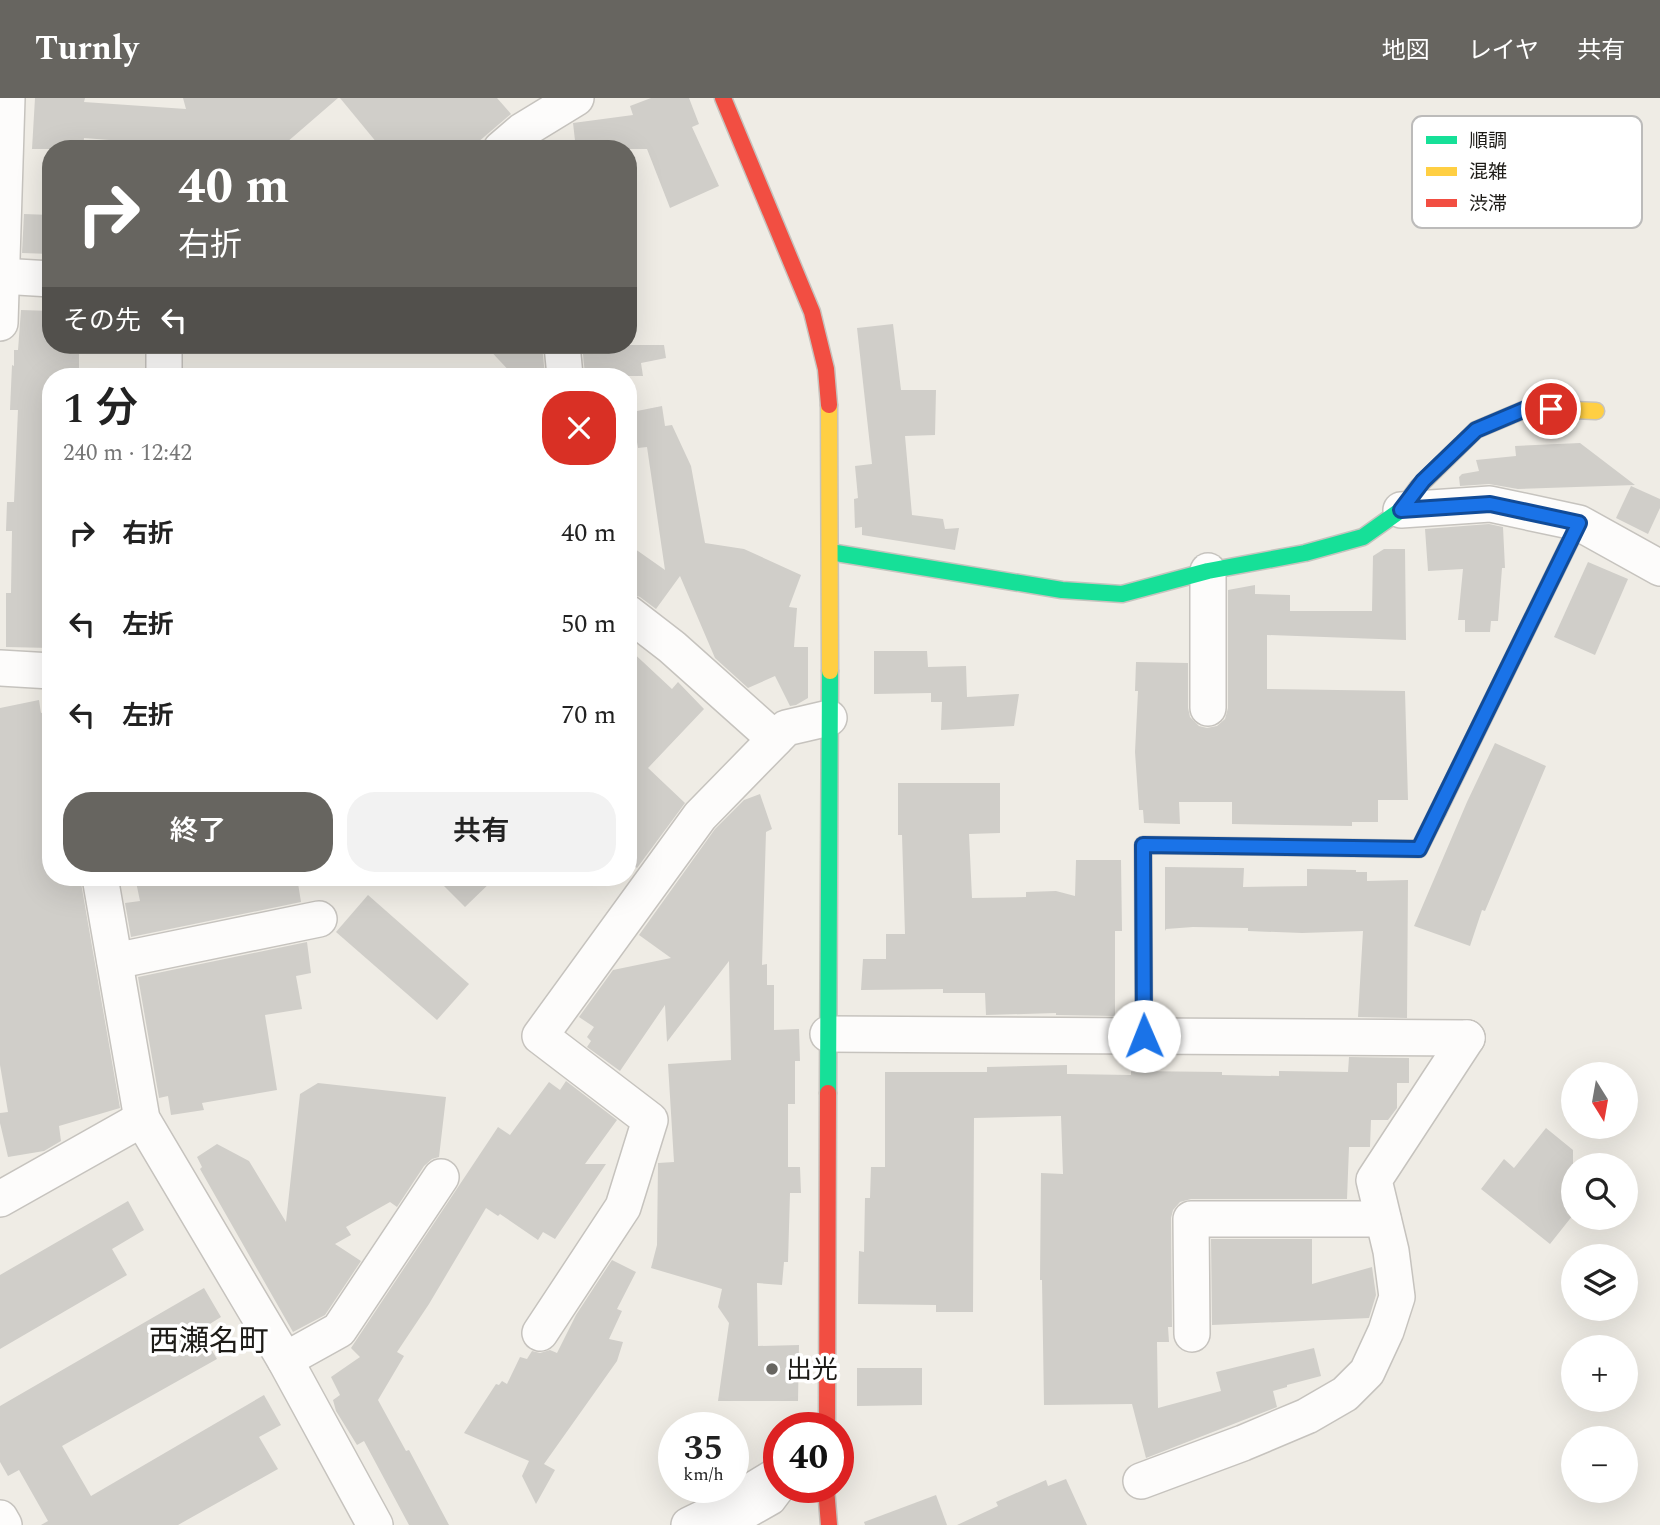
<!DOCTYPE html>
<html lang="ja">
<meta charset="utf-8">
<style>
body{margin:0;font-family:Spectral,"Noto Sans JP",serif;background:#f2f2f2;color:#222;height:100vh;display:flex;flex-direction:column;font-size:26px;white-space:nowrap}
*{box-sizing:border-box;margin:0}
p{font-size:23px;color:#767676}
.icon{flex:none;width:38px;height:38px;fill:none;stroke:currentColor;stroke-width:2;stroke-linecap:round;stroke-linejoin:round}
.map{position:relative;flex:1;overflow:hidden}
.details{position:absolute;left:42px;top:270px;width:595px;height:518px;display:flex;flex-direction:column;background:#fff;border-radius:28px;box-shadow:0 7px 28px #0002}
.details>*{flex:none}
.banner{position:absolute;left:42px;top:42px;width:595px;height:214px;border-radius:28px;box-shadow:0 7px 28px #0002;background:#676560;color:#fff;overflow:hidden}
.needle{width:46px;rotate:169deg}
.controls{position:absolute;left:1561px;top:964px;display:grid;gap:14px}
.controls a{display:grid;place-items:center;width:77px;height:77px;border-radius:50%;background:#fff;box-shadow:0 7px 28px #0002;font-size:35px}
.speed{position:absolute;left:658px;top:1314px;display:flex;gap:14px;font-size:35px;font-weight:700;text-align:center}
.speed>*{display:grid;place-content:center;width:91px;height:91px;border-radius:50%;background:#fff;box-shadow:0 7px 28px #0002;line-height:1}
.speed small{font-size:18px;font-weight:400}
.speed .limit{border:10px solid #d22;background:#fff;color:#111}
.pin{position:absolute;display:grid;place-items:center;width:60px;height:60px;color:#fff;margin:-30px;border:4px solid #fff;border-radius:50%;box-shadow:0 2px 7px #0007}
.me{position:absolute;width:77px;margin:-38px;rotate:359deg;stroke-linejoin:round;filter:drop-shadow(0 0 5px #0008)}
.turn{display:flex;align-items:center;gap:24px;height:147px;padding:0 21px;font-size:32px}
.turn .icon{width:91px;height:91px;stroke-width:2.5}
.turn b{display:block;font-size:49px;line-height:60px}
.then{display:flex;align-items:center;height:66px;padding:0 21px;background:#0003;gap:14px;font-size:26px}
.round{display:grid;place-items:center;flex:none;width:74px;height:74px;border-radius:28px;background:#f2f2f2}
.overview{display:flex;align-items:center;justify-content:space-between;height:119px;padding:0 21px}
h1{font-size:42px;font-weight:600;line-height:52px}
.primary-button{display:flex;gap:14px;margin-top:auto;padding:14px 21px}
.primary-button a{flex:1;height:80px;border-radius:28px;background:#676560;color:#fff;font-size:28px;font-weight:600;line-height:80px;text-align:center}
.primary-button a+a{background:#f2f2f2;color:#222}
ul{padding:0;list-style:none}
li{display:flex;align-items:center;gap:21px;height:91px;padding:0 21px}
li div{flex:1}
li b{display:block;font-size:26px}
li em{font-style:normal}
header{display:flex;align-items:center;gap:42px;box-sizing:border-box;height:98px;padding:0 35px;background:#676560;color:#fff}
header strong{font-size:33px}
nav{display:flex;gap:38px;margin-inline-start:auto;font-size:24px}
.map>svg:first-child{display:block}
.building{fill:#d0cec9}
.lines{fill:none;stroke-linecap:round;stroke-linejoin:round}
.lane-casing{stroke:#c6c3be;stroke-width:21}
.street-casing{stroke:#c6c3be;stroke-width:38}
.fast-casing{stroke:#c6c3be;stroke-width:19}
.slow-casing{stroke:#c6c3be;stroke-width:19}
.jam-casing{stroke:#c6c3be;stroke-width:19}
.lane{stroke:#fdfcfb;stroke-width:18}
.street{stroke:#fdfcfb;stroke-width:35}
.fast{stroke:#16e098;stroke-width:16}
.slow{stroke:#ffcf43;stroke-width:16}
.jam{stroke:#f24e42;stroke-width:16}
.route-casing{stroke:#114b97;stroke-width:18}
.route{stroke:#1a73e8;stroke-width:12}
.poi-dot{fill:#676560;stroke:#fff;stroke-width:2.5}
.labels{text-anchor:middle;stroke-width:7;stroke-linejoin:round;paint-order:stroke}
.poi-label{font-size:26px;fill:#1e1c18;stroke:#fff;text-anchor:start}
.quarter-label{font-size:30px;fill:#1e1c18;stroke:#fff}
.key{fill:#fff;stroke:#bcbbba;stroke-width:2}
.key-label{font-size:19px;fill:#1e1c18}
</style>
<header>
<strong>Turnly</strong>
<nav><a>地図</a><a>レイヤ</a><a>共有</a></nav>
</header>
<div class="map">
<svg width="1660" height="1427" viewBox="0 0 1660 1427">
<rect width="100%" height="100%" fill="#efece5"/>
<g class="building">
<path d="M 35,0 L 85,0 L 84,4 L 186,11 L 183,0 L 338,0 L 279,51 L 175,51 L 172,47 L 84,40 L 83,51 L 32,51 Z"/>
<path d="M 340,0 L 497,0 L 511,16 L 470,51 L 382,51 Z"/>
<path d="M 651,0 L 689,0 L 699,26 L 692,29 L 719,88 L 670,110 L 647,51 L 576,51 L 573,25 L 633,17 L 630,8 Z"/>
<path d="M 24,116 L 51,117 L 51,156 L 22,155 Z"/>
<path d="M 21,212 L 51,213 L 51,247 L 79,247 L 79,278 L 51,278 L 51,550 L 6,549 L 6,495 L 11,495 L 12,433 L 6,433 L 7,404 L 14,404 L 18,312 L 10,312 L 12,267 L 14,268 L 14,252 L 18,252 Z"/>
<path d="M 893,226 L 901,292 L 936,292 L 935,337 L 905,338 L 912,417 L 943,421 L 945,431 L 959,430 L 955,452 L 862,437 L 862,429 L 855,430 L 854,401 L 858,400 L 855,368 L 872,366 L 857,230 Z"/>
<path d="M 485,247 L 542,247 L 545,278 L 514,278 Z"/>
<path d="M 582,247 L 664,247 L 666,260 L 641,265 L 643,278 L 600,278 L 599,273 L 585,276 Z"/>
<path d="M 662,308 L 665,328 L 672,327 L 691,368 L 705,445 L 744,451 L 801,477 L 789,509 L 797,510 L 794,549 L 808,549 L 808,600 L 796,607 L 790,608 L 775,578 L 748,590 L 715,560 L 680,478 L 656,511 L 640,499 L 628,495 L 628,446 L 665,472 L 647,349 L 638,350 L 632,314 Z"/>
<path d="M 1580,345 L 1635,387 L 1518,391 L 1489,386 L 1460,388 L 1459,379 L 1462,376 L 1479,373 L 1476,362 L 1516,358 L 1515,348 Z"/>
<path d="M 1631,388 L 1660,401 L 1660,410 L 1648,436 L 1616,420 Z"/>
<path d="M 1489,426 L 1503,429 L 1505,470 L 1502,470 L 1498,523 L 1491,523 L 1490,534 L 1465,534 L 1465,522 L 1458,522 L 1463,471 L 1428,473 L 1425,431 Z"/>
<path d="M 1384,451 L 1405,451 L 1406,542 L 1267,537 L 1267,591 L 1405,593 L 1408,702 L 1378,702 L 1378,724 L 1352,724 L 1352,728 L 1232,726 L 1232,704 L 1179,704 L 1180,726 L 1144,725 L 1143,712 L 1139,712 L 1135,654 L 1138,593 L 1135,593 L 1136,564 L 1188,565 L 1188,610 L 1190,619 L 1199,628 L 1207,630 L 1217,628 L 1225,621 L 1228,610 L 1228,492 L 1255,487 L 1255,496 L 1290,497 L 1290,513 L 1372,513 L 1373,458 Z"/>
<path d="M 1588,464 L 1628,481 L 1595,557 L 1554,539 Z"/>
<path d="M 628,550 L 672,591 L 678,584 L 704,611 L 648,670 L 685,705 L 637,770 L 628,763 Z"/>
<path d="M 874,553 L 927,553 L 928,569 L 966,568 L 967,599 L 1019,596 L 1014,628 L 941,632 L 942,604 L 931,604 L 931,595 L 874,596 Z"/>
<path d="M 39,602 L 41,615 L 47,614 L 51,633 L 51,779 L 80,779 L 120,1010 L 59,1028 L 61,1043 L 44,1053 L 8,1059 L 0,1025 L 0,1015 L 8,1014 L 0,967 L 0,610 Z"/>
<path d="M 1495,645 L 1546,668 L 1485,813 L 1482,812 L 1470,848 L 1414,828 L 1467,704 Z"/>
<path d="M 898,685 L 1000,685 L 1000,735 L 969,736 L 972,800 L 1026,799 L 1026,794 L 1056,793 L 1075,798 L 1076,762 L 1121,762 L 1122,833 L 1115,833 L 1115,918 L 1056,917 L 1056,915 L 986,917 L 985,895 L 943,895 L 943,891 L 861,892 L 863,861 L 886,861 L 886,836 L 905,836 L 902,737 L 898,737 Z"/>
<path d="M 760,696 L 772,731 L 766,734 L 762,867 L 767,866 L 767,887 L 774,887 L 774,932 L 799,931 L 800,963 L 795,963 L 795,1006 L 788,1006 L 788,1069 L 800,1069 L 801,1095 L 790,1095 L 788,1164 L 784,1164 L 782,1187 L 757,1185 L 758,1248 L 799,1247 L 798,1303 L 718,1303 L 729,1225 L 718,1209 L 722,1191 L 651,1170 L 657,1147 L 658,1065 L 674,1064 L 668,966 L 731,962 L 729,863 L 667,944 L 665,907 L 620,973 L 587,949 L 591,943 L 587,939 L 594,929 L 579,919 L 613,872 L 671,860 L 639,837 L 715,731 L 744,702 Z"/>
<path d="M 1165,769 L 1244,770 L 1243,789 L 1307,788 L 1307,771 L 1356,772 L 1356,774 L 1367,774 L 1367,783 L 1408,782 L 1407,920 L 1358,919 L 1363,833 L 1302,835 L 1248,833 L 1248,830 L 1193,829 L 1166,831 L 1165,833 Z"/>
<path d="M 135,779 L 297,779 L 301,804 L 131,839 L 125,805 L 140,803 Z"/>
<path d="M 435,779 L 496,779 L 465,809 Z"/>
<path d="M 368,797 L 469,886 L 437,922 L 336,834 Z"/>
<path d="M 307,844 L 311,875 L 296,878 L 302,911 L 265,917 L 277,992 L 202,1005 L 204,1012 L 171,1017 L 168,998 L 159,1000 L 138,879 Z"/>
<path d="M 1349,959 L 1409,960 L 1409,985 L 1397,985 L 1397,1010 L 1388,1022 L 1371,1022 L 1370,1049 L 1349,1049 L 1347,1101 L 1191,1101 L 1180,1104 L 1173,1112 L 1171,1120 L 1172,1229 L 1168,1229 L 1169,1244 L 1157,1244 L 1158,1310 L 1221,1293 L 1216,1274 L 1314,1250 L 1321,1278 L 1287,1287 L 1287,1289 L 1273,1293 L 1277,1309 L 1146,1360 L 1132,1306 L 1044,1307 L 1042,1182 L 1040,1182 L 1041,1075 L 1063,1076 L 1061,1018 L 974,1020 L 973,1214 L 936,1214 L 936,1207 L 858,1206 L 859,1153 L 864,1154 L 865,1100 L 870,1100 L 871,1069 L 885,1069 L 885,974 L 987,974 L 987,969 L 1067,967 L 1067,976 L 1131,977 L 1131,973 L 1222,974 L 1222,977 L 1279,978 L 1279,973 L 1348,974 Z"/>
<path d="M 566,983 L 617,1022 L 585,1066 L 606,1066 L 555,1141 L 543,1134 L 538,1142 L 500,1116 L 498,1118 L 486,1110 L 429,1206 L 397,1254 L 404,1258 L 378,1302 L 406,1353 L 409,1352 L 449,1427 L 409,1427 L 364,1343 L 357,1347 L 336,1313 L 333,1302 L 340,1297 L 331,1279 L 360,1259 L 351,1250 L 355,1244 L 498,1029 L 510,1037 L 549,984 L 560,992 Z"/>
<path d="M 318,985 L 446,999 L 439,1059 L 432,1061 L 424,1068 L 397,1109 L 390,1104 L 346,1129 L 351,1137 L 335,1146 L 361,1163 L 325,1217 L 293,1234 L 200,1071 L 202,1069 L 197,1059 L 217,1046 L 249,1063 L 286,1124 L 300,996 Z"/>
<path d="M 1546,1030 L 1573,1052 L 1573,1117 L 1550,1146 L 1481,1091 L 1504,1061 L 1514,1070 Z"/>
<path d="M 128,1103 L 144,1132 L 112,1151 L 127,1177 L 0,1251 L 0,1177 Z"/>
<path d="M 1211,1141 L 1312,1141 L 1312,1186 L 1372,1169 L 1376,1197 L 1369,1220 L 1212,1227 Z"/>
<path d="M 612,1162 L 636,1174 L 617,1211 L 622,1213 L 609,1241 L 623,1244 L 617,1263 L 544,1366 L 555,1372 L 536,1406 L 522,1378 L 529,1363 L 464,1335 L 496,1286 L 499,1287 L 502,1283 L 507,1286 L 520,1259 L 527,1261 L 532,1253 L 540,1255 L 550,1252 L 557,1255 L 576,1217 Z"/>
<path d="M 204,1190 L 221,1219 L 200,1232 L 217,1261 L 62,1348 L 91,1398 L 264,1297 L 281,1327 L 259,1339 L 278,1371 L 178,1427 L 41,1427 L 48,1423 L 19,1372 L 8,1378 L 0,1364 L 0,1308 Z"/>
<path d="M 857,1270 L 922,1270 L 922,1307 L 857,1308 Z"/>
<path d="M 1066,1381 L 1087,1427 L 957,1427 L 998,1408 L 996,1404 L 1046,1382 L 1048,1388 Z"/>
<path d="M 936,1397 L 947,1427 L 865,1427 L 864,1424 Z"/>
</g>
<g class="lines">
<g class="lane-casing">
<path id="lane" d="M 738,1427 L 775,1406 L 787,1390"/>
</g>
<g class="street-casing">
<g id="street">
<path d="M 501,51 L 522,33 L 576,0"/>
<path d="M 0,178 L 51,181"/>
<path d="M 0,225 L 7,0"/>
<path d="M 562,247 L 565,278"/>
<path d="M 164,278 L 164,247"/>
<path d="M 1401,412 L 1490,406 L 1579,425 L 1660,470"/>
<path d="M 1208,473 L 1208,610"/>
<path d="M 628,515 L 672,549 L 775,641"/>
<path d="M 0,570 L 51,573"/>
<path d="M 100,779 L 142,1021 L 285,1262 L 375,1427"/>
<path d="M 115,863 L 319,821"/>
<path d="M 828,936 L 1467,940"/>
<path d="M 0,1101 L 142,1021"/>
<path d="M 540,1235 L 623,1109 L 650,1022 L 540,938 L 700,718 L 786,630 L 829,620"/>
<path d="M 1192,1236 L 1191,1121 L 1383,1121"/>
<path d="M 285,1262 L 339,1232 L 441,1079"/>
<path d="M 1141,1383 L 1243,1345 L 1307,1318 L 1345,1296 L 1367,1274 L 1386,1233 L 1397,1199 L 1391,1153 L 1374,1082 L 1467,940"/>
<path d="M 0,1420 L 4,1427"/>
<path d="M 689,1427 L 720,1412 L 779,1376"/>
</g>
</g>
<g class="fast-casing">
<g id="fast">
<path d="M 830,454 L 1062,492 L 1122,496 L 1208,473 L 1305,455 L 1363,439 L 1401,412 L 1418,389"/>
<path d="M 1144,938 L 1143,747 L 1419,751 L 1438,713"/>
<path d="M 828,995 L 830,573"/>
</g>
</g>
<g class="slow-casing">
<g id="slow">
<path d="M 829,307 L 830,573"/>
<path d="M 1418,389 L 1476,332 L 1528,310 L 1596,313"/>
</g>
</g>
<g class="jam-casing">
<g id="jam">
<path d="M 723,0 L 812,214 L 826,271 L 829,307"/>
<path d="M 1438,713 L 1579,425"/>
<path d="M 827,1330 L 828,995"/>
<path d="M 826,1390 L 829,1427"/>
</g>
</g>
<use href="#lane" class="lane"/>
<use href="#street" class="street"/>
<use href="#fast" class="fast"/>
<use href="#slow" class="slow"/>
<use href="#jam" class="jam"/>
</g>
<g class="lines">
<g class="route-casing">
<path id="route" d="M 1144,938 L 1143,747 L 1419,751 L 1579,425 L 1490,406 L 1401,412 L 1423,383 L 1476,332 L 1528,310 L 1551,311"/>
</g>
<use href="#route" class="route"/>
</g>
<circle class="poi-dot" cx="772" cy="1271" r="7"/>
<g class="labels">
<g class="poi-label">
<text x="786" y="1280">出光</text>
</g>
<g class="quarter-label">
<text x="209" y="1253">西瀬名町</text>
</g>
</g>
<rect x="1412" y="18" width="230" height="112" rx="10" class="key"/>
<rect x="1426" y="38" width="31" height="8" fill="#16e098"/>
<rect x="1426" y="69" width="31" height="9" fill="#ffcf43"/>
<rect x="1426" y="101" width="31" height="8" fill="#f24e42"/>
<g class="key-label">
<text x="1469" y="49">順調</text>
<text x="1469" y="80">混雑</text>
<text x="1469" y="112">渋滞</text>
</g>
</svg>
<div class="controls">
<a><svg class="needle" viewBox="-14 -14 28 28"><path d="M0-13l5 13h-10z" fill="#e53935"/><path d="M0 13l5-13h-10z" fill="#767676"/></svg></a>
<a><svg class="icon" aria-label="search" viewBox="0 0 24 24"><circle cx="10" cy="10" r="6"/><path d="M15 15l6 6"/></svg></a>
<a><svg class="icon" aria-label="layers" viewBox="0 0 24 24"><path d="M12 4l9 5-9 5-9-5zM3 14l9 5 9-5"/></svg></a>
<a>+</a>
<a>−</a>
</div>
<div class="speed"><div>35<small>km/h</small></div><div class="limit">40</div></div>
<div class="pin" style="left:1551px;top:311px;background:#d93025"><svg class="icon" aria-label="arrive" viewBox="0 0 24 24"><path d="M6 21V4h12l-3 4 3 4H6"/></svg></div>
<svg class="me" style="left:1144px;top:938px" viewBox="-20 -20 40 40"><circle r="19" fill="#fff"/><path d="M0-13L10 11 0 6-10 11z" fill="#1a73e8"/></svg>
<div class="banner">
<div class="turn"><svg class="icon" aria-label="right" viewBox="0 0 24 24"><path d="M7 20v-9h11M14 6l5 5-5 5"/></svg><div><b>40 m</b>右折</div></div>
<div class="then">その先<svg class="icon" aria-label="left" viewBox="0 0 24 24"><path d="M17 20v-9H6M10 6l-5 5 5 5"/></svg></div>
</div>
<section class="details">
<div class="overview"><div><h1>1 分</h1><p>240 m · 12:42</p></div><a class="round" style="background:#d93025;color:#fff"><svg class="icon" aria-label="close" viewBox="0 0 24 24"><path d="M6 6l12 12M18 6L6 18"/></svg></a></div>
<ul>
<li><svg class="icon" aria-label="right" viewBox="0 0 24 24"><path d="M7 20v-9h11M14 6l5 5-5 5"/></svg><div><b>右折</b></div><em>40 m</em></li>
<li><svg class="icon" aria-label="left" viewBox="0 0 24 24"><path d="M17 20v-9H6M10 6l-5 5 5 5"/></svg><div><b>左折</b></div><em>50 m</em></li>
<li><svg class="icon" aria-label="left" viewBox="0 0 24 24"><path d="M17 20v-9H6M10 6l-5 5 5 5"/></svg><div><b>左折</b></div><em>70 m</em></li>
</ul>
<div class="primary-button"><a>終了</a><a>共有</a></div>
</section>
</div>
